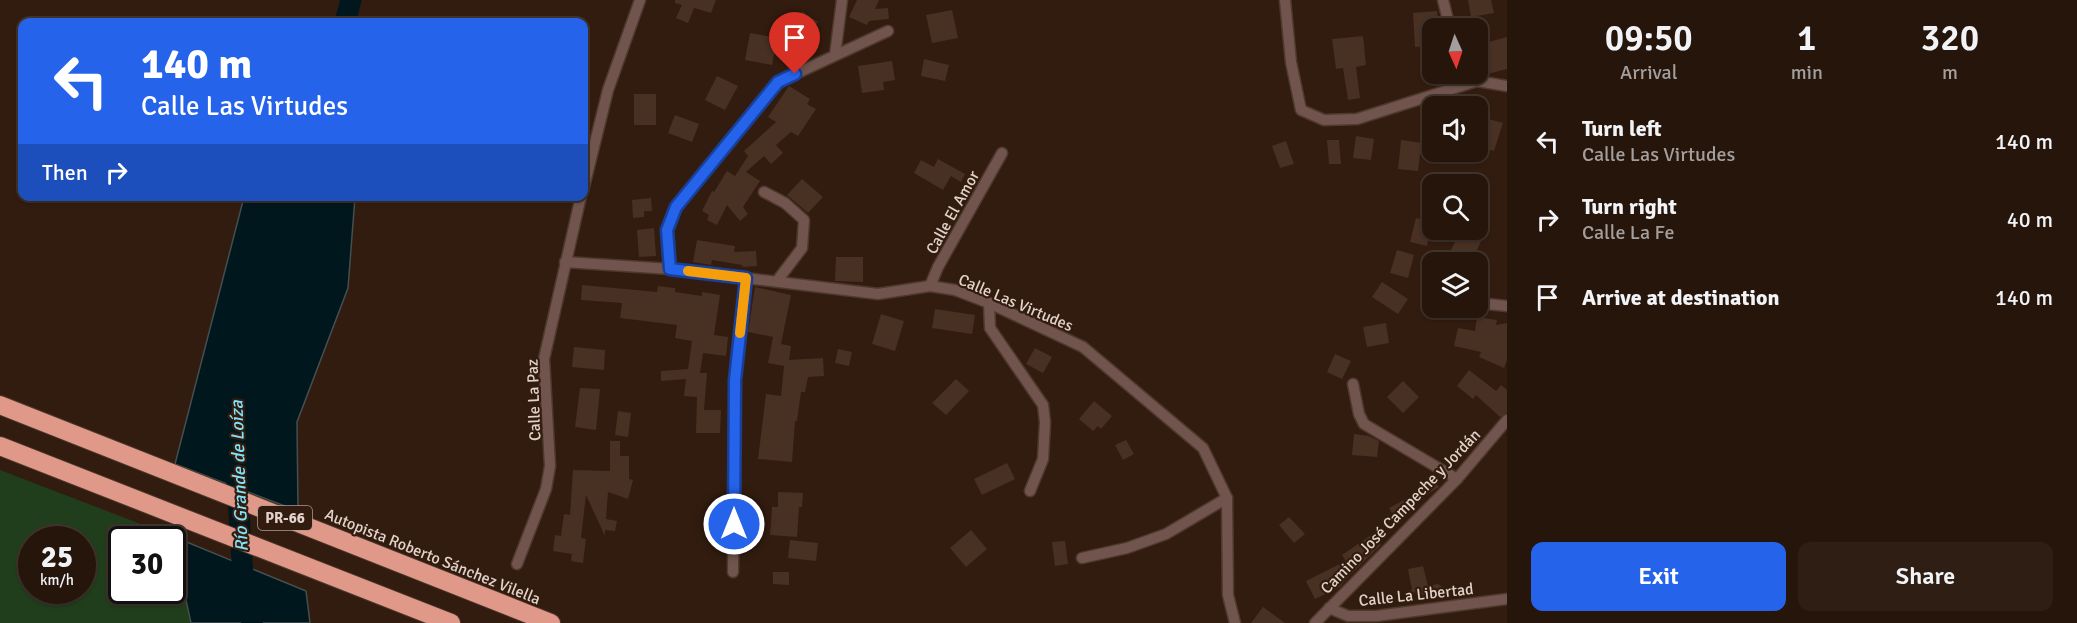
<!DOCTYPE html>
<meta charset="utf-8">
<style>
body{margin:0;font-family:Signika,sans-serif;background:#2e1e14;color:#f1f3f6;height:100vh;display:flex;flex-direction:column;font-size:22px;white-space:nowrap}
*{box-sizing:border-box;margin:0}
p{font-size:20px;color:#a49f9d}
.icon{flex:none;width:33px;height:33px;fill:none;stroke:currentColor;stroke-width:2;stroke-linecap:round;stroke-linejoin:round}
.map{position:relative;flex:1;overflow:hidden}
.details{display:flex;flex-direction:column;background:#26150b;width:570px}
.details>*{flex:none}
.hud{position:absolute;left:18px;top:18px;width:570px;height:183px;border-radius:12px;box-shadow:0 2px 4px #0004,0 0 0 2px #42342c;background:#2563eb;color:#fff;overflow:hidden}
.needle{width:39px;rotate:177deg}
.fabs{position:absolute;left:1422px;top:18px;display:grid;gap:12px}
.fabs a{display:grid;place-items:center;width:66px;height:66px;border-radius:12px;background:#26150b;box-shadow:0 2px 4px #0004,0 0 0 2px #42342c;font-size:30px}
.speed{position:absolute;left:18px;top:526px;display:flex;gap:12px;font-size:30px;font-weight:700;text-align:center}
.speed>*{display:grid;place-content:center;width:78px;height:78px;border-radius:50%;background:#26150b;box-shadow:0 2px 4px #0004,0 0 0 2px #42342c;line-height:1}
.speed small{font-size:15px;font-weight:400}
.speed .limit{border:3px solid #111;border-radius:9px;background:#fff;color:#111}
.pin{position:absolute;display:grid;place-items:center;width:51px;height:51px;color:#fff;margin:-62px -26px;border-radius:50% 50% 50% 0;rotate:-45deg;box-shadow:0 0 6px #0007}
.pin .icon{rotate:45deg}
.me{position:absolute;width:66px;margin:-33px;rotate:0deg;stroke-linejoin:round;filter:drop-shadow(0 0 4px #0008)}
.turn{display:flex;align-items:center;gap:21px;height:126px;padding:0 24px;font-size:27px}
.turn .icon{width:78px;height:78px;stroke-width:2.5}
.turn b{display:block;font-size:42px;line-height:51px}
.then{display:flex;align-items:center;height:57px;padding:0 24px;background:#0003;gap:12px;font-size:22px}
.eta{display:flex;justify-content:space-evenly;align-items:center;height:102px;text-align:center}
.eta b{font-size:36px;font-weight:600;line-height:42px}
.action{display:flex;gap:12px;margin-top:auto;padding:12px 24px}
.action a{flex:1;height:69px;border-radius:12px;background:#2563eb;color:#fff;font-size:24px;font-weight:600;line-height:69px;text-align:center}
.action a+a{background:#2e1e14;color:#f1f3f6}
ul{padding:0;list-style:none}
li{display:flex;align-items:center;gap:18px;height:78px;padding:0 24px}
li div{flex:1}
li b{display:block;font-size:22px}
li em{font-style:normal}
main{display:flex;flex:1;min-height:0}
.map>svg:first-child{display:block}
.green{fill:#203d1c;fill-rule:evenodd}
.water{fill:#00171d;stroke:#444f51;stroke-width:1.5}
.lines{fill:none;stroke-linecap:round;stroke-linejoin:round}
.river{stroke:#00171d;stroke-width:21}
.building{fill:#483023}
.street-casing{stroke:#4e392d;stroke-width:13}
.highway-casing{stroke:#4e392d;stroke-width:20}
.street{stroke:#71544e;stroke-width:10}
.highway{stroke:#e09888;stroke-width:18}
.route-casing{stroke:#184099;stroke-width:15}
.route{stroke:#2563eb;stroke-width:10}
.slow{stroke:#f59e0b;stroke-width:10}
.labels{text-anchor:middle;stroke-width:4.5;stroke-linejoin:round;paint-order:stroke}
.shield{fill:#321c0f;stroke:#ad9b92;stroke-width:1.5}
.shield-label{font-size:15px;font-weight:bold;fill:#e2d2ca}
.street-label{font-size:16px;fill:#e2d2ca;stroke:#321c0f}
.water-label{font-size:18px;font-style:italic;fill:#82e2fa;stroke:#321c0f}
</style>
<main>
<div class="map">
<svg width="1507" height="623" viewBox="0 0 1507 623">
<rect width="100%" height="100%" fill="#321c0f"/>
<path class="green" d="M 0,470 L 172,536 L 191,623 L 0,623 ZM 32,540 L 82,540 L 82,591 L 32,591 ZM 122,540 L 172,540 L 172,591 L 122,591 Z"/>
<g class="water">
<path d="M 244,197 L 355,197 L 348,288 L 297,422 L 298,511 L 175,464 Z"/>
<path d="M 172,536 L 306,591 L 310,623 L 191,623 Z"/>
</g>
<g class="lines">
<g class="river">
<path d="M 345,22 L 351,0"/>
<path d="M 237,482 L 243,576 L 252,623"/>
</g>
</g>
<g class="building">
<path d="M 675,0 L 716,0 L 711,13 L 694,8 L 688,23 L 676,18 L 682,5 L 675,3 Z"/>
<path d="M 857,0 L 879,0 L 875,9 L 888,8 L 889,19 L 869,21 L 867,25 L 849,17 Z"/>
<path d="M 1468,0 L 1491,0 L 1494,13 L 1471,17 Z"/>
<path d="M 952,10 L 958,38 L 932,43 L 926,15 Z"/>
<path d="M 802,11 L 818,22 L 813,29 L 818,33 L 815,38 L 820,41 L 809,57 L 782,39 Z"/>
<path d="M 1437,11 L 1439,28 L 1432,28 L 1432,46 L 1415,47 L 1413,13 Z"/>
<path d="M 750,33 L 777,38 L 772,65 L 745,60 Z"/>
<path d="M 1363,36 L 1366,65 L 1356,67 L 1360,98 L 1348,100 L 1343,68 L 1336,69 L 1332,39 Z"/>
<path d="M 1507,37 L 1507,69 L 1484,75 L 1481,63 L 1478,64 L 1478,45 Z"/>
<path d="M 924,59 L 949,65 L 945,81 L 921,76 Z"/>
<path d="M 892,61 L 895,80 L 883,82 L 884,90 L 862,93 L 858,66 Z"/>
<path d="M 717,76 L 738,86 L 725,110 L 705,100 Z"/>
<path d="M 789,86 L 810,99 L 807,104 L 816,109 L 798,136 L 791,132 L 776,145 L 783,153 L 771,164 L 764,156 L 746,172 L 760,181 L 743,207 L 748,214 L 740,221 L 727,205 L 717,225 L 707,220 L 709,215 L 702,211 L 712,191 L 714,192 L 727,171 L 735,176 L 748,156 L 744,151 L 776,122 L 768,117 Z"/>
<rect x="634" y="94" width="22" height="31"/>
<path d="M 675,115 L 699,124 L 692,142 L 668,133 Z"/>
<path d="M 1478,116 L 1503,123 L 1494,151 L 1478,146 Z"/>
<path d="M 1356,136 L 1374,139 L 1371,160 L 1353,158 Z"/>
<path d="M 1327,140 L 1339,140 L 1341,164 L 1329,164 Z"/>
<path d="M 1401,140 L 1430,144 L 1429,155 L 1420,154 L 1418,171 L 1398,169 Z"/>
<path d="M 1286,141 L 1294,164 L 1280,168 L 1272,146 Z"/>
<path d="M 938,159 L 965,174 L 961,182 L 951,176 L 943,190 L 914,173 L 921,160 L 934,167 Z"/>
<path d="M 802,179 L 823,197 L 808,213 L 787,195 Z"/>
<path d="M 1429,182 L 1432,182 L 1432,225 L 1427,246 L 1410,242 L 1416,218 L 1420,219 Z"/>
<path d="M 651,198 L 652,211 L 644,211 L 644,217 L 633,218 L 632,200 Z"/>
<path d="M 654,228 L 656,256 L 639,257 L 637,230 Z"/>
<path d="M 1461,230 L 1473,230 L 1479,232 L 1477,237 L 1482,239 L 1476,252 L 1472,250 L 1467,262 L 1445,262 Z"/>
<path d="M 697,240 L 735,246 L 734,252 L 756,251 L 757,266 L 743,267 L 742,265 L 712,260 L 711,265 L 693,262 Z"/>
<path d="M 1397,250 L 1414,255 L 1408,278 L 1390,273 Z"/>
<path d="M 836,257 L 863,257 L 863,282 L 835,281 Z"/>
<path d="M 1382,282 L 1408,299 L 1398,314 L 1372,297 Z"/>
<path d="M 582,285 L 657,292 L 658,286 L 675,288 L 675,292 L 702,296 L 702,292 L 720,295 L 714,335 L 728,337 L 726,356 L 703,353 L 700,373 L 707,373 L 704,410 L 721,410 L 720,433 L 696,433 L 697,397 L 684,396 L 686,379 L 661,381 L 661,371 L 688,369 L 692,341 L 675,338 L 677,325 L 620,318 L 622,303 L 581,300 Z"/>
<path d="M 755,287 L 791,295 L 781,344 L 791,346 L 789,360 L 823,358 L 824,376 L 808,377 L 805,392 L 801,392 L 797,421 L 795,421 L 792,462 L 758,459 L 766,394 L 781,396 L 784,366 L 768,363 L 773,337 L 748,332 Z"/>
<path d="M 935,309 L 975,315 L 972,334 L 932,328 Z"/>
<path d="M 881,314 L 904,321 L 895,351 L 872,344 Z"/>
<path d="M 1477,317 L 1497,320 L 1496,325 L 1507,323 L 1507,360 L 1504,368 L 1479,357 L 1481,352 L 1454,346 L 1458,328 L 1475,331 Z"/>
<path d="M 1386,323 L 1389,343 L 1367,347 L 1363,327 Z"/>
<path d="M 574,347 L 605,350 L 604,370 L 572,367 Z"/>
<path d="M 1035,348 L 1052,357 L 1043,373 L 1026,364 Z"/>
<path d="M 838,349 L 852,352 L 849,366 L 835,363 Z"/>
<path d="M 1335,354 L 1351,361 L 1342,379 L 1327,372 Z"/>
<path d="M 1469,370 L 1496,391 L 1501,385 L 1507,390 L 1507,413 L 1500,417 L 1476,395 L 1473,399 L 1457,386 Z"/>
<path d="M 956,379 L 969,391 L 946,415 L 932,403 Z"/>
<path d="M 1403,381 L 1419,397 L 1403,413 L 1387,397 Z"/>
<path d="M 580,388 L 600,389 L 596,430 L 575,427 Z"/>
<path d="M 1094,401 L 1112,416 L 1101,429 L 1098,426 L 1093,431 L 1079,419 Z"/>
<path d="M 618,411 L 631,413 L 628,437 L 615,435 Z"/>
<path d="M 1354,434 L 1369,436 L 1379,441 L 1377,457 L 1352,455 Z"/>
<path d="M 1126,440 L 1134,454 L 1123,460 L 1115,445 Z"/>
<path d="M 610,441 L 620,441 L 620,456 L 629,456 L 629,479 L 633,480 L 628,499 L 608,492 L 606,519 L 617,521 L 615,531 L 605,530 L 605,536 L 586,495 L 581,538 L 586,539 L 583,563 L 571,561 L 572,554 L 553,551 L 555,535 L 561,536 L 564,514 L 570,515 L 573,470 L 610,471 Z"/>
<path d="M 1007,463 L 1015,479 L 982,495 L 974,479 Z"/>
<path d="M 1434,479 L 1439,487 L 1416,502 L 1411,493 Z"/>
<path d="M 778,492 L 803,493 L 802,507 L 799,507 L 797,537 L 770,535 L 772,507 L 778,507 Z"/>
<path d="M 1406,499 L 1413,508 L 1395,518 L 1389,508 Z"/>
<path d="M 1289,517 L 1305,534 L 1294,543 L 1279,525 Z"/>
<path d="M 971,530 L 987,549 L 966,567 L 950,548 Z"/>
<path d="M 1374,533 L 1381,545 L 1348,577 L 1340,587 L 1315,599 L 1306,581 L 1346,561 L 1342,555 Z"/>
<path d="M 790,540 L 818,543 L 816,561 L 788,558 Z"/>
<path d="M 1065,541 L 1068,564 L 1055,566 L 1052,542 Z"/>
<path d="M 1423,566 L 1428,586 L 1438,584 L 1444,588 L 1445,593 L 1441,598 L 1436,599 L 1412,592 L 1410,590 L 1412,590 L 1408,569 Z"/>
<path d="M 773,572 L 789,572 L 789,585 L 773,584 Z"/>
<path d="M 1263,607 L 1285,623 L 1251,623 Z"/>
</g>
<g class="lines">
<g class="street-casing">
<g id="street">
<path d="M 1285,0 L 1291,62 L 1301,110 L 1324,120 L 1357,119 L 1477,81 L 1507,86"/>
<path d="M 1443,0 L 1450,28"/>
<path d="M 835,55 L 842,0"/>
<path d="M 584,187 L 608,90 L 640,0"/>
<path d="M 764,192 L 785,203 L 804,220 L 802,248 L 777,281"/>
<path d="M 565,262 L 670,269 L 878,294 L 930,286 L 955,290 L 989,303 L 1083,347 L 1203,448 L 1227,498 L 1228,595 L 1235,623"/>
<path d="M 670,269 L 667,230 L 676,207 L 778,82 L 888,31"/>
<path d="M 930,286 L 938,267 L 1002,153"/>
<path d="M 1429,298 L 1432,298"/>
<path d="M 989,303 L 990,328 L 1043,405 L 1045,422 L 1043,459 L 1030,491"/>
<path d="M 1478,303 L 1507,306"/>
<path d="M 1353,384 L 1359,414 L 1364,424 L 1457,479"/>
<path d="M 1082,558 L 1127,548 L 1166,534 L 1227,498"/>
<path d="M 517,564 L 546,489 L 550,466 L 544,359 L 581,196"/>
<path d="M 733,572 L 735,380 L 746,278"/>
<path d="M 1329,608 L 1348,616 L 1376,616 L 1507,599"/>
<path d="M 1315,623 L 1457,479 L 1507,420"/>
</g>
</g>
<g class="highway-casing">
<g id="highway">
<path d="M 0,405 L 551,623"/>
<path d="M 0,446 L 451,623"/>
</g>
</g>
<use href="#street" class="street"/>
<use href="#highway" class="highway"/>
</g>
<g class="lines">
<g class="route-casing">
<path id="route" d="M 734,524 L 735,380 L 746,278 L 670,269 L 667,230 L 676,207 L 778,82 L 795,74"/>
</g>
<use href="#route" class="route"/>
<path class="slow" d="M 688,271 L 746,278 L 740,333"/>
</g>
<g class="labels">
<rect class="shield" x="258" y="506" width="54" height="24" rx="4.5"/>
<g class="shield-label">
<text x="285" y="523">PR-66</text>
</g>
<g class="street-label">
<text transform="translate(952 212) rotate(-61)" y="6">Calle El Amor</text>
<text transform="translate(1016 302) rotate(23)" y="6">Calle Las Virtudes</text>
<text transform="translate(533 400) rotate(-92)" y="6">Calle La Paz</text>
<text transform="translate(1400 511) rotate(-46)" y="6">Camino José Campeche y Jordán</text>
<text transform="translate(433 556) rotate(22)" y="6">Autopista Roberto Sánchez Vilella</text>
<text transform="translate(1416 594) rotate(-6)" y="6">Calle La Libertad</text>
</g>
<g class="water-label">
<text transform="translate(239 476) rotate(-92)" y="6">Río Grande de Loíza</text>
</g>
</g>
</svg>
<div class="fabs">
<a><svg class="needle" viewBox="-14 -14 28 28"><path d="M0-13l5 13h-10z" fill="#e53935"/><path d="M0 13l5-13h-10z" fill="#a49f9d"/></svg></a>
<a><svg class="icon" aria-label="sound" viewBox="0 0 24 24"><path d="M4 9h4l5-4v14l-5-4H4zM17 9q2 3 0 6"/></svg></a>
<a><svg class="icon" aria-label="search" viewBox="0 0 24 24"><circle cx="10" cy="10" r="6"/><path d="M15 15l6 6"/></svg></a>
<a><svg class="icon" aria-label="layers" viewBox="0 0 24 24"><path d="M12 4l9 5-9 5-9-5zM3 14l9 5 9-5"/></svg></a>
</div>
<div class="speed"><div>25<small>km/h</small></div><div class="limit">30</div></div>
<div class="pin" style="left:795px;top:74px;background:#d93025"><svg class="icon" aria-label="arrive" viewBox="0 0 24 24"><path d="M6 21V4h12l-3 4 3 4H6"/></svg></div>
<svg class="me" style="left:734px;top:524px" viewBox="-20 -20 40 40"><circle r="17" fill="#2563eb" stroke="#fff" stroke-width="3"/><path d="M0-11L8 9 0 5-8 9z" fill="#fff"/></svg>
<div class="hud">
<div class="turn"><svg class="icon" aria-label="left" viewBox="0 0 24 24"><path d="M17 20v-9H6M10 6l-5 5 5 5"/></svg><div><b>140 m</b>Calle Las Virtudes</div></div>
<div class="then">Then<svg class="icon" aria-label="right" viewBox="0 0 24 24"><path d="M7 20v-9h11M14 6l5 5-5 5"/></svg></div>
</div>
</div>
<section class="details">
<div class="eta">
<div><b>09:50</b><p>Arrival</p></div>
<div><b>1</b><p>min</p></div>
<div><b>320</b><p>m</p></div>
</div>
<ul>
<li><svg class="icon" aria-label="left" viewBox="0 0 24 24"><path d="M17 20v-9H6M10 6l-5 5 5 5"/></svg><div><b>Turn left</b><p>Calle Las Virtudes</p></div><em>140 m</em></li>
<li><svg class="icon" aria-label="right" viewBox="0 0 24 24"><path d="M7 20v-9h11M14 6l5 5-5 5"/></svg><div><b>Turn right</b><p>Calle La Fe</p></div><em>40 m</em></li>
<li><svg class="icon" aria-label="arrive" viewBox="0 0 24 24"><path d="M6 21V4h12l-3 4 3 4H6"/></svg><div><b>Arrive at destination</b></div><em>140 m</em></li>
</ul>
<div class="action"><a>Exit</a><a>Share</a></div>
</section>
</main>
